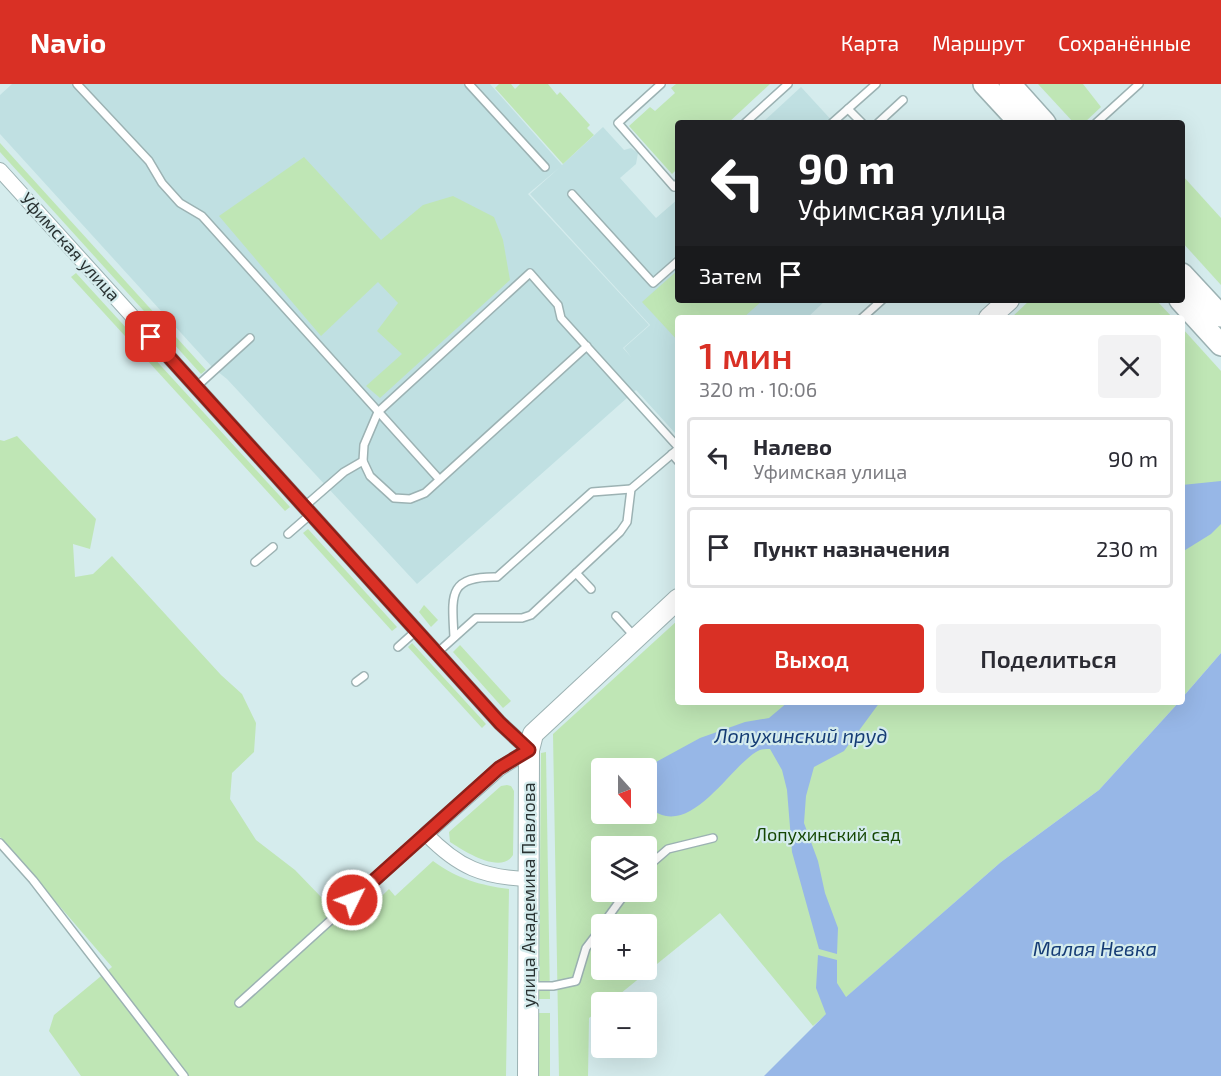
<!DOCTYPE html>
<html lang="ru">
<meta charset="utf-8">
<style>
body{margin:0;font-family:"Exo 2",sans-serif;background:#f2f2f3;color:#2b2b33;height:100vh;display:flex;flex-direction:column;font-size:22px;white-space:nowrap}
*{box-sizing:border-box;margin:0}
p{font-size:20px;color:#7c7c81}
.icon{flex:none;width:33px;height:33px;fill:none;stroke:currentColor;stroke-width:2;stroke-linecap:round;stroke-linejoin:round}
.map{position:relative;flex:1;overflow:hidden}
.panel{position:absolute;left:675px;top:231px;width:510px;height:390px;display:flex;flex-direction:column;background:#fff;border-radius:6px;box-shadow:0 6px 24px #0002}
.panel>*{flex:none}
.banner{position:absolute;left:675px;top:36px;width:510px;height:183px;border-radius:6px;box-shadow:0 6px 24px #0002;background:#202124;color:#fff;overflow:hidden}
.needle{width:39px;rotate:159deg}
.tools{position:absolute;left:591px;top:674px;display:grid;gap:12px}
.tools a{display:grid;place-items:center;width:66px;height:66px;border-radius:6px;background:#fff;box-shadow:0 6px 24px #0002;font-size:30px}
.pin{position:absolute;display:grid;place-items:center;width:51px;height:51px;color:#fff;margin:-26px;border-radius:12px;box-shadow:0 3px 9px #0006}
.me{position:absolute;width:66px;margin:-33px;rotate:48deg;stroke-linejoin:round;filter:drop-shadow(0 0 4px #0008)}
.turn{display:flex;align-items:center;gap:21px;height:126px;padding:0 24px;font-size:27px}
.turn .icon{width:78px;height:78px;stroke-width:2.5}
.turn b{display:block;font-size:42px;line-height:51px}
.then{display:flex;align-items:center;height:57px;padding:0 24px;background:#0003;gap:12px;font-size:22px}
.round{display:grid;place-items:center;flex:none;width:63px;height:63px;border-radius:6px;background:#f2f2f3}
.headline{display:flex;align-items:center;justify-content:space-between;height:102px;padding:0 24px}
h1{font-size:36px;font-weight:600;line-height:45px;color:#d93025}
.primary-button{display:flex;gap:12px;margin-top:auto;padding:12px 24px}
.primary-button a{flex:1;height:69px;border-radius:6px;background:#d93025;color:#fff;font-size:24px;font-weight:600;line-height:69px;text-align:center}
.primary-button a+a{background:#f2f2f3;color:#2b2b33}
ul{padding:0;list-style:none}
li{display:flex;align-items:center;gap:18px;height:81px;margin:0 12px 9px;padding:0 12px;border:3px solid #e1e1e2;border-radius:6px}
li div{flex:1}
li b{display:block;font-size:22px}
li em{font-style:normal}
header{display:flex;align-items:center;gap:36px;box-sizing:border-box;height:84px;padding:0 30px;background:#d93025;color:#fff}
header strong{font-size:28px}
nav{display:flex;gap:33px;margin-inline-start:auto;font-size:21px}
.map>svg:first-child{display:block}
.built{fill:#c0e0e2;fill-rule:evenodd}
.green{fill:#bfe6b5;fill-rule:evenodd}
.water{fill:#97b7e7}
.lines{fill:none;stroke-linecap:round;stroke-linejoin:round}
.lane-casing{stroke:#9cb2b3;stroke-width:10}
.street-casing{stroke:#9cb2b3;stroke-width:16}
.secondary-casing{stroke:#9cb2b3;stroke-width:22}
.primary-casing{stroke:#9cb2b3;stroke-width:24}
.lane{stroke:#fff;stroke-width:7}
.street{stroke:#fff;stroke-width:14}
.secondary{stroke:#fff;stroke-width:20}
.primary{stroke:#fff;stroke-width:21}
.route-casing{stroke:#8d1f18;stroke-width:15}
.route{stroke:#d93025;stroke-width:10}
.labels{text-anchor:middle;stroke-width:4.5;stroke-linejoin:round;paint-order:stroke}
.street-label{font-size:18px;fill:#2a3333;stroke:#d5eced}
.park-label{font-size:18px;fill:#154703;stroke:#d5eced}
.water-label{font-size:20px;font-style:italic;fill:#153c75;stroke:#d5eced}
</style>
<header>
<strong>Navio</strong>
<nav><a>Карта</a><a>Маршрут</a><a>Сохранённые</a></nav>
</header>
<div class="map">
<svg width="1221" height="992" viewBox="0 0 1221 992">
<rect width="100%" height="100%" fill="#d5eced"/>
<g class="built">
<path d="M 12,0 L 490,0 L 562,81 L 603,43 L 624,66 L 631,64 L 638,69 L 636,80 L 620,94 L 656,134 L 678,115 L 678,216 L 826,216 L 807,234 L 678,234 L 678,347 L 675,349 L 636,306 L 417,500 L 227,295 L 212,283 L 0,50 L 0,11 ZM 559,84 L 530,110 L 650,241 L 624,264 L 631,273 L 623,264 L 649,241 L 528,110 Z"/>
<path d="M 801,3 L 834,39 L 762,39 Z"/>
</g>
<g class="green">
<path d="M 499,0 L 511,0 L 515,5 L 520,0 L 548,0 L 557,11 L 560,8 L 590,41 L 587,44 L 594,51 L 563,80 L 495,4 Z"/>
<path d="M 676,0 L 770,0 L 728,39 L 678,39 L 678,84 L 672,90 L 629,42 L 650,23 L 655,27 L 675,9 L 671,4 Z"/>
<path d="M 1038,0 L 1083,0 L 1101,23 L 1084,39 L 1074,39 Z"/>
<path d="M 0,59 L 206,286 L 201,290 L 0,68 Z"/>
<path d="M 304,73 L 381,156 L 423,121 L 453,112 L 494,133 L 503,156 L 510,196 L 380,314 L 366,302 L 402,270 L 377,247 L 398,219 L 378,198 L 321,252 L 219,132 Z"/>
<path d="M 1182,91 L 1221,134 L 1221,201 L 1182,158 Z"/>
<path d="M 678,186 L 678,216 L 763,216 L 743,234 L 678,234 L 678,257 L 642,218 Z"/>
<path d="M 76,189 L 290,423 L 285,427 L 71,193 Z"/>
<path d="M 1030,216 L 1156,216 L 1173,234 L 1011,234 Z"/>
<path d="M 1182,244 L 1221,287 L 1221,569 L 1182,614 Z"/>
<path d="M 17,352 L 96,435 L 90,465 L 73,460 L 75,493 L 93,490 L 112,472 L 221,591 L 242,610 L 256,639 L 254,668 L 232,689 L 230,715 L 256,756 L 295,786 L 350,843 L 389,805 L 395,812 L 433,777 C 458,795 479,801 509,805 L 506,992 L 81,992 L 49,947 L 54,931 L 112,883 L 0,753 L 0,356 L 4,357 Z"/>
<path d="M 308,445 L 397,543 L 392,547 L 303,449 Z"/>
<path d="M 424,521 L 438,536 L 431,543 L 419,528 Z"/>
<path d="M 678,536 L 678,618 L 1179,618 L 1099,706 L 1001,778 L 813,942 L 720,829 L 610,918 L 602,918 L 601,925 L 589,934 L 588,992 L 559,992 L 553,650 ZM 602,684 L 646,684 L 646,729 L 602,729 ZM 602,762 L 646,762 L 646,807 L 602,807 ZM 602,840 L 646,840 L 646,885 L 602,885 Z"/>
<path d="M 412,559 L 486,640 L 482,644 L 408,563 Z"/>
<path d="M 460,561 L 511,617 L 503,624 L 453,568 Z"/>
<path d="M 546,668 L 550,915 L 539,915 L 541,669 Z"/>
<path d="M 507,701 L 511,702 L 514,707 L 513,771 C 501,791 464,767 450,758 L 449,748 L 501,702 Z"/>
<rect x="539" y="929" width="11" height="63"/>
</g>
<g class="water">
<path d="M 1221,397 L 1221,440 L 1211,450 L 1182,468 L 1182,401 Z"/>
<path d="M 1221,569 L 1221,992 L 764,992 L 826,930 L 816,904 L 818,871 L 837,876 L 837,899 L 846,913 L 1001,778 L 1099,706 L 1179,618 L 1182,618 L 1182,614 Z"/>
<path d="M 788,618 L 880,618 L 844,667 L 814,683 L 806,712 L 804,739 L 818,777 L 825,809 L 838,844 L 837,870 L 819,865 L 792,768 L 787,706 L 782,686 L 770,665 C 766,665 760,665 756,668 C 728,685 686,761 647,721 L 645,684 L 700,654 L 745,638 L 769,634 Z"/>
</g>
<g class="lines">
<g class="lane-casing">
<g id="lane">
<path d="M 77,0 L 149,77 L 162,99 L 180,119 L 202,132 L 439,395"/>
<path d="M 469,0 L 545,83"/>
<path d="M 661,0 L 618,39 L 674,103 L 678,99"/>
<path d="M 848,25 L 862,39"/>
<path d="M 745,39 L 788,0"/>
<path d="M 832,39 L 876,0"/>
<path d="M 878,39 L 903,16"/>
<path d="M 1096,39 L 1139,0"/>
<path d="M 572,110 L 653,199 L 678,177"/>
<path d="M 862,234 L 882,216"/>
<path d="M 587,262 L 425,409 L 410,415 L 394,414 L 370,392 L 363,377 L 364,361 L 378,328 L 530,189 L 558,221 L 561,234 L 678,363"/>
<path d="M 196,303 L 250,254"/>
<path d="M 672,370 L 678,377"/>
<path d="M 305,422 L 344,388 L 363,377"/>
<path d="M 288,450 L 311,430"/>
<path d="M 255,478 L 273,463"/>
<path d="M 576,489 L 591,505"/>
<path d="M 616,532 L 635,553"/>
<path d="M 454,553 C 452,512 447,492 497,493 L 592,408 L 631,405"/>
<path d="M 398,563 L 417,546"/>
<path d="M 437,569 L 476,534 L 522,534 L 531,531 L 620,448 L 627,438 L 631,405 L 678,365"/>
<path d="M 356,598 L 364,592"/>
<path d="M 0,759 L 33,796 L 184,992"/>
<path d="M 646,784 L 668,765 L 713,754"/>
<path d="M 603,840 L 627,807"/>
<path d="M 531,902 L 553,902 L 576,897 L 586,864 L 602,843"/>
<path d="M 239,919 L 426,750"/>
</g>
</g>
<g class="street-casing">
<path id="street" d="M 0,86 L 500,639 L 529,666 L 499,685 L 426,750 C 458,783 483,794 530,795"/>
</g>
<g class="secondary-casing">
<g id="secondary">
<path d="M 989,234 L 1009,216"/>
<path d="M 528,992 L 529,666 L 533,650 L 678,515"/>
</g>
</g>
<g class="primary-casing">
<g id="primary">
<path d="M 984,0 L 1020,39"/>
<path d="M 1010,0 L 1045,39"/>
<path d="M 1182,190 L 1221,232"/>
<path d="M 1180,216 L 1221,261"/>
</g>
</g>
<use href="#lane" class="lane"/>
<use href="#street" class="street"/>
<use href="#secondary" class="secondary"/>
<use href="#primary" class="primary"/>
</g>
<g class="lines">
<g class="route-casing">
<path id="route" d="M 151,253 L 500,639 L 529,666 L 499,684 L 352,816"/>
</g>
<use href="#route" class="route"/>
</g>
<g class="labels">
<g class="street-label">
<text transform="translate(70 163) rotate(48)" y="6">Уфимская улица</text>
<text transform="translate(529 811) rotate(-90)" y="6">улица Академика Павлова</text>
</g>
<g class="park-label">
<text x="828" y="757">Лопухинский сад</text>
</g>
<g class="water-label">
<text x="801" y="659">Лопухинский пруд</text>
<text x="1095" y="872">Малая Невка</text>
</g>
</g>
</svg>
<div class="tools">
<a><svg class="needle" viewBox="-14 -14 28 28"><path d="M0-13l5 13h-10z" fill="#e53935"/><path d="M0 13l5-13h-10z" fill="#7c7c81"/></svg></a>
<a><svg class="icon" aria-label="layers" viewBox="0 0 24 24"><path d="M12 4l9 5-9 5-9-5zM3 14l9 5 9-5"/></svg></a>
<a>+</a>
<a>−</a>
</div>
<div class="pin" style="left:151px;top:253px;background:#d93025"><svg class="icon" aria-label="arrive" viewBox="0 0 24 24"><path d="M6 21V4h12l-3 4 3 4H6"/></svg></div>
<svg class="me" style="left:352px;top:816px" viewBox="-20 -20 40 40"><circle r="17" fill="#d93025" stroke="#fff" stroke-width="3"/><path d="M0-11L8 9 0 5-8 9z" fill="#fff"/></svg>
<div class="banner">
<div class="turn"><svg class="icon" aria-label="left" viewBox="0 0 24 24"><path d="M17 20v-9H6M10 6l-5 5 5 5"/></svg><div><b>90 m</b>Уфимская улица</div></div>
<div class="then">Затем<svg class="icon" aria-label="arrive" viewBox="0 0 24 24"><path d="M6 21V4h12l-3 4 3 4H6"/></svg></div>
</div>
<section class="panel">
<div class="headline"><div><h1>1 мин</h1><p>320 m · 10:06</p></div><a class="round"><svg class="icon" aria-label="close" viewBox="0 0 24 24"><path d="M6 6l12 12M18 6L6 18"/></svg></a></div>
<ul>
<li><svg class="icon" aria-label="left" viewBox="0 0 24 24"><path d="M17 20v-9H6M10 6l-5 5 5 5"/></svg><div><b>Налево</b><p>Уфимская улица</p></div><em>90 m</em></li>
<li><svg class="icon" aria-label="arrive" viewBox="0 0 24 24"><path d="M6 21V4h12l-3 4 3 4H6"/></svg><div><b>Пункт назначения</b></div><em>230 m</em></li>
</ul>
<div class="primary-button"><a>Выход</a><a>Поделиться</a></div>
</section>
</div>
